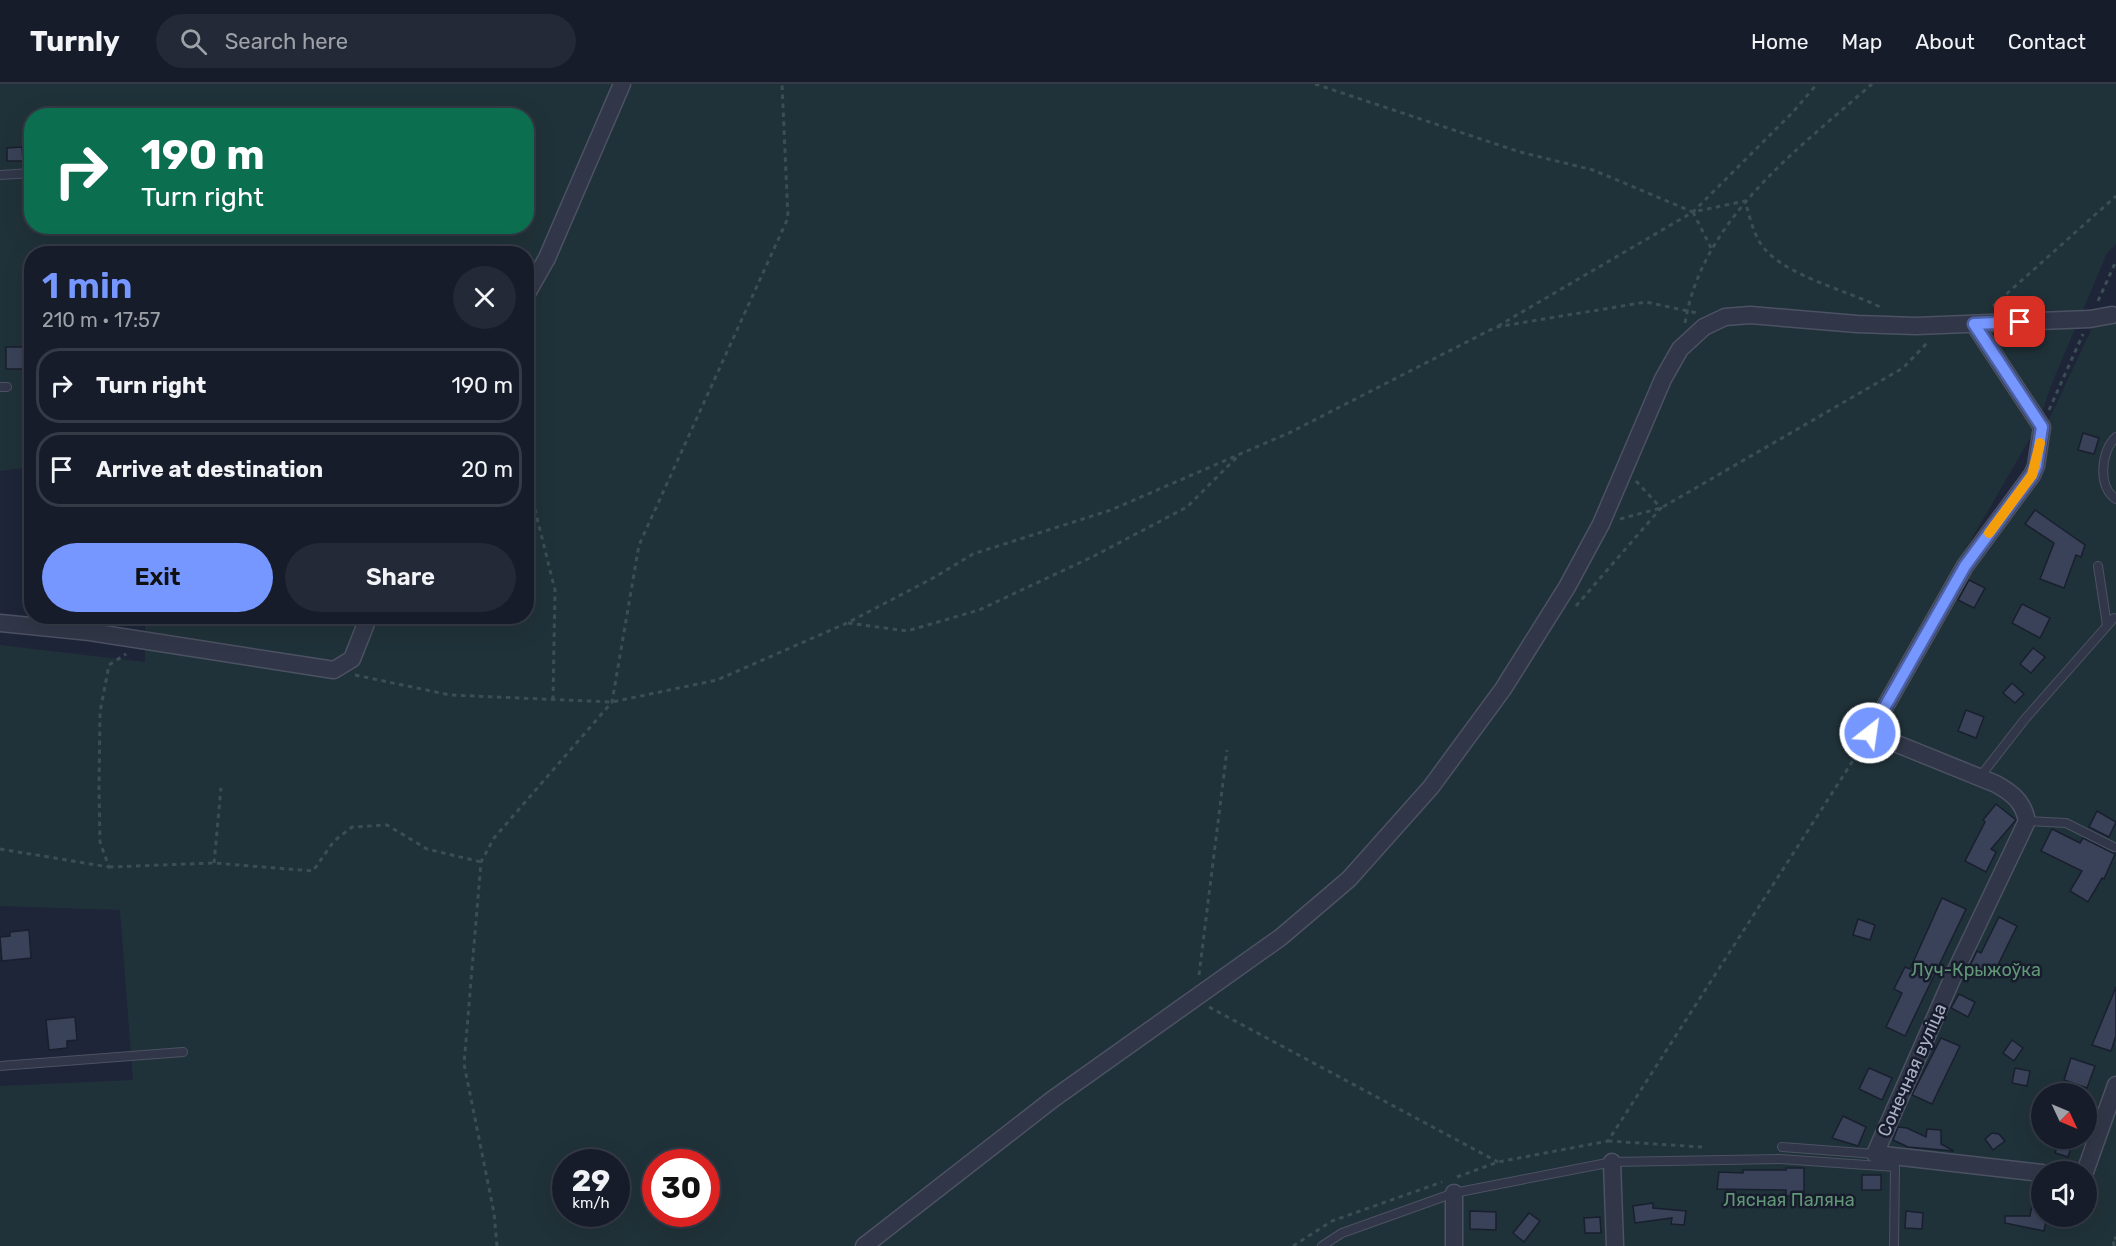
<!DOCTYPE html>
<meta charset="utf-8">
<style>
body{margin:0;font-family:Rubik,sans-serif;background:#232936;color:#f1f3f6;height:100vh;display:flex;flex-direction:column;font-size:22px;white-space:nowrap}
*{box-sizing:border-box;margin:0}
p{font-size:20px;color:#9ea1a8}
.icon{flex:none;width:33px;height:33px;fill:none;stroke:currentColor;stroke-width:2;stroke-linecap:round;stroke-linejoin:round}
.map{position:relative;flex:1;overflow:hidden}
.side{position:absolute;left:24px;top:162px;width:510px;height:378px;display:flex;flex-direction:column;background:#161c2a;border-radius:24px;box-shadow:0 6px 24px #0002,0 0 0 2px #353a47}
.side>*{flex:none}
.hud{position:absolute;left:24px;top:24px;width:510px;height:126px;border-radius:24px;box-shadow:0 6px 24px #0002,0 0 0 2px #353a47;background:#0b6e4f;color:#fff;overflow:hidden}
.needle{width:39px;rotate:134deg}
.fabs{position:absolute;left:2031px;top:999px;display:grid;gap:12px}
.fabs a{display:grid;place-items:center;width:66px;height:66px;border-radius:50%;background:#161c2a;box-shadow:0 6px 24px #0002,0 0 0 2px #353a47;font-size:30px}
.speed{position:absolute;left:552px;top:1065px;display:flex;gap:12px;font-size:30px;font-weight:700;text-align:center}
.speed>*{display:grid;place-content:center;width:78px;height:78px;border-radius:50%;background:#161c2a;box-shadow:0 6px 24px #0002,0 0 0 2px #353a47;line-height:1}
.speed small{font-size:15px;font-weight:400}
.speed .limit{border:9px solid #d22;background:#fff;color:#111}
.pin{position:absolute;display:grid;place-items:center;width:51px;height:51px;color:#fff;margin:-26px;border-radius:12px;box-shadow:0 3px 9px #0006}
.me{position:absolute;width:66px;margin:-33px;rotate:30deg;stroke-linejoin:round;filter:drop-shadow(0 0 4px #0008)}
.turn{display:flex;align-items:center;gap:21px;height:126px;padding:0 18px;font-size:27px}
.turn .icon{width:78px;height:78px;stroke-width:2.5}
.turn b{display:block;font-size:42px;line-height:51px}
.round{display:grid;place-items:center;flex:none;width:63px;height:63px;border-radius:32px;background:#232936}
.overview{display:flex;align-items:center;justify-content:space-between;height:102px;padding:0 18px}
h1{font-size:36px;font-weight:600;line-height:45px;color:#7697ff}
.cta{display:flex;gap:12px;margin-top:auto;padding:12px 18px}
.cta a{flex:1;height:69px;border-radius:36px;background:#7697ff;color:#111;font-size:24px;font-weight:600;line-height:69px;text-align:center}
.cta a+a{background:#232936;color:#f1f3f6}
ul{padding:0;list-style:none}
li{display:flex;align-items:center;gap:18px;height:75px;margin:0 12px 9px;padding:0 6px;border:3px solid #353a47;border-radius:24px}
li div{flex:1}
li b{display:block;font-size:22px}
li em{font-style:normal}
header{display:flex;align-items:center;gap:36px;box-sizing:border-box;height:84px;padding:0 30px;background:#161c2a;border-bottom:2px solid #353a47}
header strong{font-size:28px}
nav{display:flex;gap:33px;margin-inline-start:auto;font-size:21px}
.search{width:420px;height:54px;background:#232936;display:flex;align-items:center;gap:15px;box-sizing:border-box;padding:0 21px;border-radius:33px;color:#9ea1a8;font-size:22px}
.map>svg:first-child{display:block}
.green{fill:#203239;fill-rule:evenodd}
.building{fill:#394258;stroke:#191f2e;stroke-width:1.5}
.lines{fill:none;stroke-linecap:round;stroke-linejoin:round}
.lane-casing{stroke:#4c5263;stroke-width:10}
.street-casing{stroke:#4c5263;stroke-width:19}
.path{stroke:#3a4e53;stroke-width:3;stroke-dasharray:4.5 4.5;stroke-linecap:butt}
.lane{stroke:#313748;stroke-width:8}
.street{stroke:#313748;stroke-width:16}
.route-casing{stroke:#4d62a6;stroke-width:15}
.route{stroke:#7697ff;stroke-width:10}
.slow{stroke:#f59e0b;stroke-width:10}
.labels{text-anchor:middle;stroke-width:5;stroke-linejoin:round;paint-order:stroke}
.park-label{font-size:18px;fill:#619776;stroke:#171d2c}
.street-label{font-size:18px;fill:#abb1c5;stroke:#171d2c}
</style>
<header>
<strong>Turnly</strong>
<div class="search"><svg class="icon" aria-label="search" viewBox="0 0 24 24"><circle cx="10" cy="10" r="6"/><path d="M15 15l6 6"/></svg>Search here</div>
<nav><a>Home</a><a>Map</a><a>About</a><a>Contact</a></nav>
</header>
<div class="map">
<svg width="2116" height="1162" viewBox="0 0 2116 1162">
<rect width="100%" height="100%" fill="#1e2538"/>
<path class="green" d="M 0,0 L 2116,0 L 2116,160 L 2107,169 L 2050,304 L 2039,339 L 1856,653 L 1891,668 L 1881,645 L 1967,487 L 2042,391 L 2046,342 L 2094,240 L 2116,238 L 2116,1162 L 0,1162 L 0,1002 L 133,996 L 120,826 L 0,822 L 0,561 L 145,578 L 145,533 L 526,532 L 526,170 L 32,170 L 31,383 L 0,387 ZM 32,32 L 526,32 L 526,142 L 32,142 ZM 2042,1010 L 2086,1010 L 2086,1054 L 2042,1054 ZM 566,1078 L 616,1078 L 616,1130 L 566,1130 ZM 656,1078 L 706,1078 L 706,1130 L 656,1130 ZM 2042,1088 L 2086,1088 L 2086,1132 L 2042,1132 Z"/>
<g class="building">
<path d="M 22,63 L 23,77 L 7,77 L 7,64 Z"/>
<rect x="6" y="263" width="18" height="22"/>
<path d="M 2083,349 L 2099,354 L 2094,370 L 2078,366 Z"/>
<path d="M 2035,426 L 2085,461 L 2081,473 L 2076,471 L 2064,504 L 2040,495 L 2054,459 L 2025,440 Z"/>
<path d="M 1969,496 L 1985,504 L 1974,524 L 1958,516 Z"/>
<path d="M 2022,520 L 2050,534 L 2040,554 L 2012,539 Z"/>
<path d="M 2033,564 L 2045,573 L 2031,589 L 2020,580 Z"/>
<path d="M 2012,599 L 2024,610 L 2015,619 L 2003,609 Z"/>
<path d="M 1966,626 L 1984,633 L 1976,654 L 1958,647 Z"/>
<path d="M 1996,720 L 2016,736 L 1991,765 L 1996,768 L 1986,788 L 1965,777 L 1985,738 L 1983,736 Z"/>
<path d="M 2097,727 L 2116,738 L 2109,753 L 2089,743 Z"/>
<path d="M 2052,745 L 2080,759 L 2083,754 L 2115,770 L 2104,795 L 2102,794 L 2088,818 L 2070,807 L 2082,787 L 2041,767 Z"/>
<path d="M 1942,814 L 1966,825 L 1905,952 L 1886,943 L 1902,909 L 1894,905 L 1905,883 L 1910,885 Z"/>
<path d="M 1999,833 L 2017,842 L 1991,895 L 1969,884 L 1977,867 L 1981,869 Z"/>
<path d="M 1858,835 L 1875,841 L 1870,856 L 1853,851 Z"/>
<path d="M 29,846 L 31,874 L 2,877 L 0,853 L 10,852 L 10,848 Z"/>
<path d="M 2116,903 L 2116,952 L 2111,967 L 2092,961 Z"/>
<path d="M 1959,910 L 1975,918 L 1968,933 L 1951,924 Z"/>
<path d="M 75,933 L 77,956 L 67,957 L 67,964 L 49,966 L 46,936 Z"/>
<path d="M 1941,954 L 1960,962 L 1932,1020 L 1912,1011 Z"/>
<path d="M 2012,956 L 2023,964 L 2014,977 L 2003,969 Z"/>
<path d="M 2071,974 L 2095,982 L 2087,1004 L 2064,996 Z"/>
<path d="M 1869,984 L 1892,994 L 1882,1016 L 1859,1005 Z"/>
<path d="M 2015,984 L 2030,987 L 2027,1002 L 2012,999 Z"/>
<path d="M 1843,1032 L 1866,1043 L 1858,1062 L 1832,1054 Z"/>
<path d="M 1898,1043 L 1907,1044 L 1926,1053 L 1927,1045 L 1941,1046 L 1941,1060 L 1954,1067 L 1908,1063 L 1893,1056 Z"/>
<path d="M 1992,1049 L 1999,1050 L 2005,1057 L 1993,1066 L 1985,1055 Z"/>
<path d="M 2060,1054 L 2073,1057 L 2068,1073 L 2055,1069 Z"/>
<path d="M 1786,1084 L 1804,1084 L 1804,1112 L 1786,1112 L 1786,1106 L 1717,1105 L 1719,1088 L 1743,1089 L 1743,1086 L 1786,1086 Z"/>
<rect x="1862" y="1091" width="19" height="15"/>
<path d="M 2035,1106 L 2042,1107 L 2042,1132 L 2047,1132 L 2044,1147 L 2005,1139 L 2005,1132 L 2030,1132 Z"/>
<path d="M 1653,1119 L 1653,1124 L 1686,1127 L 1684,1141 L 1671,1140 L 1672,1134 L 1635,1139 L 1633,1122 Z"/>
<path d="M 1470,1127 L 1496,1128 L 1496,1146 L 1470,1145 Z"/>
<path d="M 1906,1127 L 1923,1129 L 1922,1145 L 1905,1144 Z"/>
<path d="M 1529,1129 L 1540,1137 L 1524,1158 L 1513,1149 Z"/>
<path d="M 1600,1133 L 1601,1149 L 1585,1149 L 1584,1134 Z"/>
</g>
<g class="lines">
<g class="lane-casing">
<g id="lane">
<path d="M 0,91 L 32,89"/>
<path d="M 0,303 L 7,303"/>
<path d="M 2116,353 C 2101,366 2097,403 2116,415"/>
<path d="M 2098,482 L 2107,541"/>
<path d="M 1979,694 L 2025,635 L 2114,534"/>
<path d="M 2027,737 L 2066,739 L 2114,763"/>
<path d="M 0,982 L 183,968"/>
<path d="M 1782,1063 L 1875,1070"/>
<path d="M 1322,1162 L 1342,1149 L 1454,1109 L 1612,1078 L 1780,1075 L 1895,1083 L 1894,1162"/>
</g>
</g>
<g class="street-casing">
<g id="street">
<path d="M 526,211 L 547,174 L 622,0"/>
<path d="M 1974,240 L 2042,343 L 2036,382 L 2032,391 L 1965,482 L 1870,649 L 1996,700 C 2012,709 2023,717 2027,737 L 1956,886 L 1875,1070 L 2042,1089"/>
<path d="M 0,539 L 90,548 L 334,586 L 352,575 L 369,532"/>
<path d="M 1612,1078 L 1615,1162"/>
<path d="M 2085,1088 L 2116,1001"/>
<path d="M 1454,1109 L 1454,1162"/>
<path d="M 864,1162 L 1053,1015 L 1281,853 L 1349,795 L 1431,703 L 1503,605 L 1567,503 L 1601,440 L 1663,295 L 1680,265 L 1704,243 L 1725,233 L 1750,231 L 1857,240 L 1916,242 L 2090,235 L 2112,231"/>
</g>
</g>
<g class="path">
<path d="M 1315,0 L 1520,68 L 1593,86 L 1693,128 L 1745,117 C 1749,130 1752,145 1759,157 C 1778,191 1848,206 1882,224"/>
<path d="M 1693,128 L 1711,164"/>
<path d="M 2098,217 L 2116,177"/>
<path d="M 1993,222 L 2116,112"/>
<path d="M 1685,239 C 1702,135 1797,66 1872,0"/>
<path d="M 1498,242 L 1693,128 L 1793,28 L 1817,0"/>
<path d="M 2049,326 L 2083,250"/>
<path d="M 526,390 L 555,506 L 553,615"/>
<path d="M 1620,435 L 1661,424 L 1903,284 L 1929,257"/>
<path d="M 1576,522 L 1661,424 L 1636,397"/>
<path d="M 848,539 L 907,547 L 979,526 L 1094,472 L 1187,423 L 1239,371"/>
<path d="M 355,591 L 450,611 L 612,618 L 717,596 L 847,539 L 935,493 L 973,470 L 1111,426 L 1291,348 L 1496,243 L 1646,218 L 1697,229"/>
<path d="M 0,765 L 109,783 L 100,758 L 99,705 L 100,628 L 109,581 L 126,570"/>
<path d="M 214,779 L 221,704"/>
<path d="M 109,783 L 214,779 L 313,787 L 334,757 L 352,743 L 387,741 L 427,765 L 481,778"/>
<path d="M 1199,891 L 1227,666"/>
<path d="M 1209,923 L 1498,1078"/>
<path d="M 1608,1057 L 1702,1063"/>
<path d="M 1457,1093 L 1498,1078 L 1608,1057 L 1863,661"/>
<path d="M 497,1162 L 494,1129 L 464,980 L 481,778 L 494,754 L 612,618 L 639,461 L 788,134 L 782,0"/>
<path d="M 1293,1162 L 1332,1137 L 1442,1098"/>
<path d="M 2114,1162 L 2113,1154 L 2116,1154"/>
</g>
<use href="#lane" class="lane"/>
<use href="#street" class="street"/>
</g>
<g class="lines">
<g class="route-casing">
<path id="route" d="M 1870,649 L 1965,482 L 2032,391 L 2036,382 L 2042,343 L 1974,240 L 2020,238"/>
</g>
<use href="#route" class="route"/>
<path class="slow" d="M 1989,449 L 2032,391 L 2040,359"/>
</g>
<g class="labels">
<g class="park-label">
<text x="1976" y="892">Луч-Крыжоўка</text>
<text x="1789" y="1122">Лясная Паляна</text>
</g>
<g class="street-label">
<text transform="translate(1912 986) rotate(-66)" y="6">Сонечная вуліца</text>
</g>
</g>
</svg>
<div class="fabs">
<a><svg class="needle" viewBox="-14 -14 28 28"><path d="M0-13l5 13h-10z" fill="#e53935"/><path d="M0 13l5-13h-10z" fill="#9ea1a8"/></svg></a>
<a><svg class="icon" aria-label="sound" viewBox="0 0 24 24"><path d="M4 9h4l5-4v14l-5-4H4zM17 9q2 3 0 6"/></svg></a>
</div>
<div class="speed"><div>29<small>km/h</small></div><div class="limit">30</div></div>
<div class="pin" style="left:2020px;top:238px;background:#d93025"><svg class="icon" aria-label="arrive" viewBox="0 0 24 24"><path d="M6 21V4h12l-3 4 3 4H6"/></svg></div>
<svg class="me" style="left:1870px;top:649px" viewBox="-20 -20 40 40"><circle r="17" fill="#7697ff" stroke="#fff" stroke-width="3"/><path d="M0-11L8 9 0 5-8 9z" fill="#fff"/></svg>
<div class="hud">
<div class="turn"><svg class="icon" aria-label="right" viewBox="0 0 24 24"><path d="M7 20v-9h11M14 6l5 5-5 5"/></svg><div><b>190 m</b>Turn right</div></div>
</div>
<section class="side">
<div class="overview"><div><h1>1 min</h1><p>210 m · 17:57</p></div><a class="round"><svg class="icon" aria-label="close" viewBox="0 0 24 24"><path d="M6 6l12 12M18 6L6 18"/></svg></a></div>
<ul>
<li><svg class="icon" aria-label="right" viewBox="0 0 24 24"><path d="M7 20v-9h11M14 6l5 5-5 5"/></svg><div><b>Turn right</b></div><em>190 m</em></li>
<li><svg class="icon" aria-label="arrive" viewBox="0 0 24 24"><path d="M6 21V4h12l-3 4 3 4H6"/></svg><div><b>Arrive at destination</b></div><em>20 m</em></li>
</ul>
<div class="cta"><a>Exit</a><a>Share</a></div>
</section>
</div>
